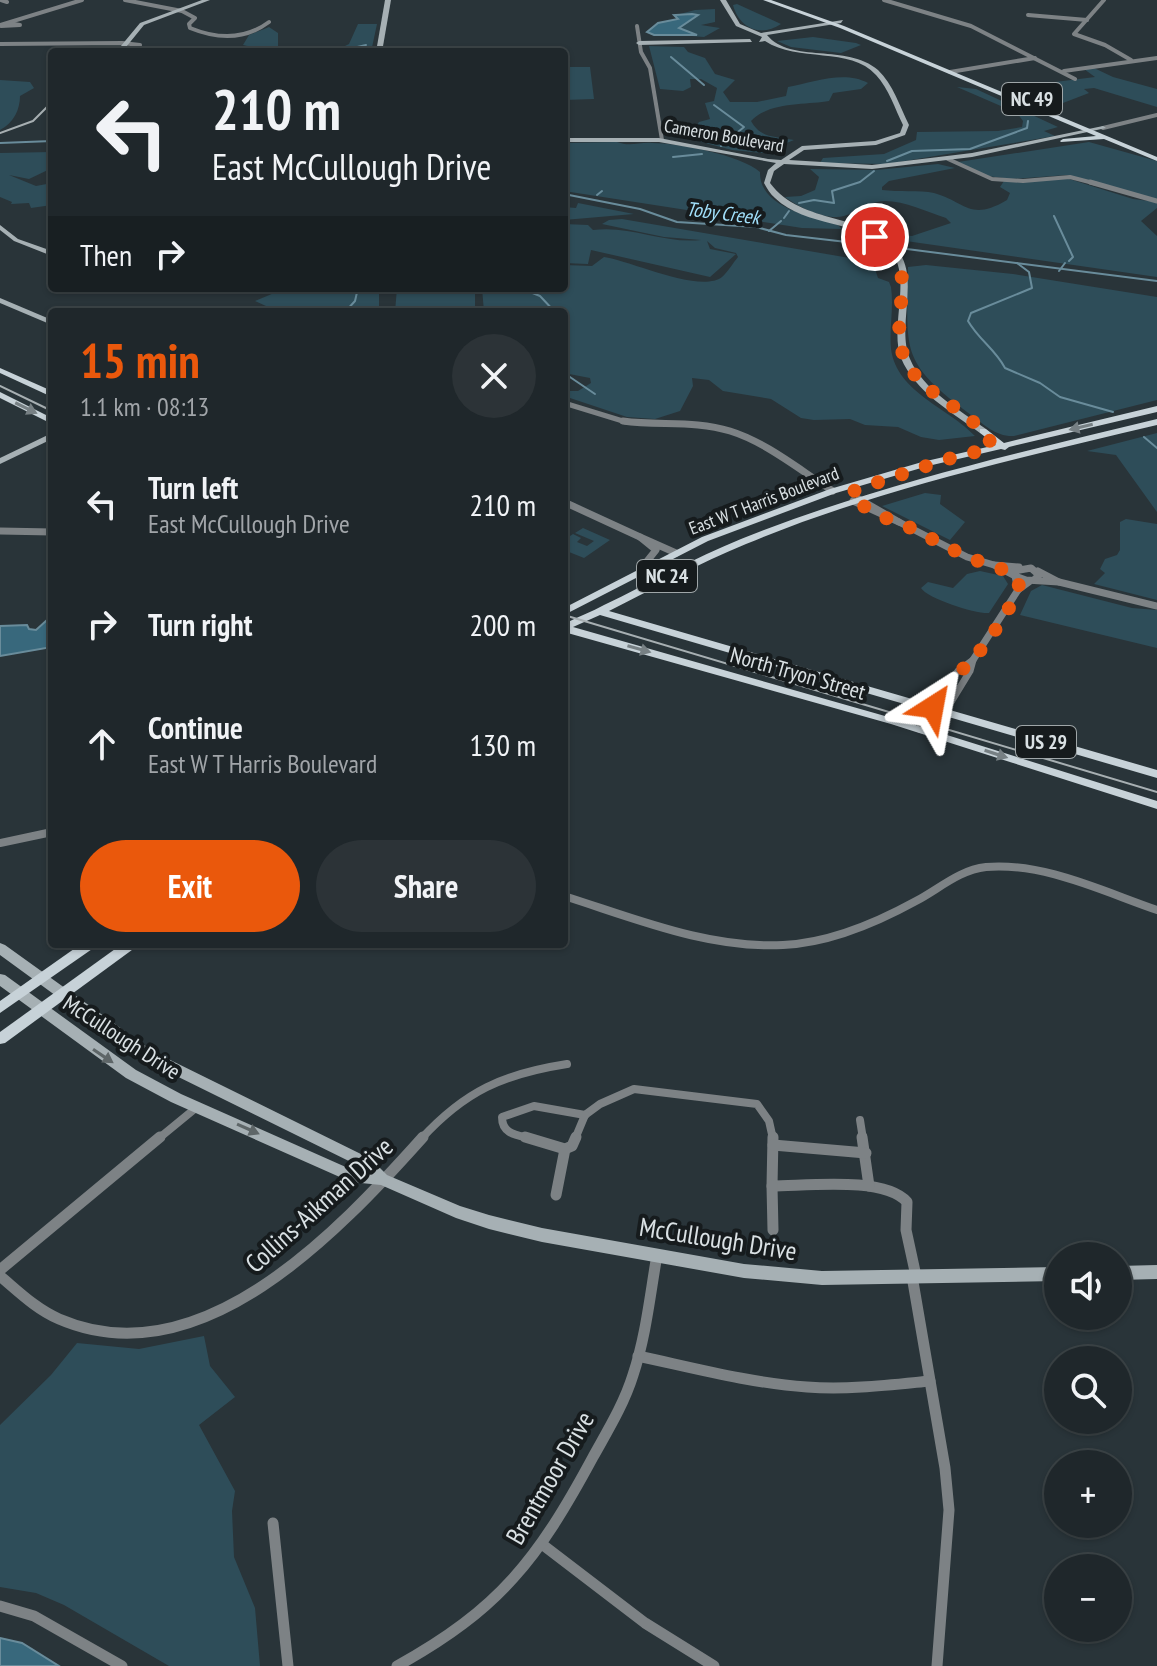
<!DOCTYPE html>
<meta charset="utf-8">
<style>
body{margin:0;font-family:"PT Sans Narrow",sans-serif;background:#2c3337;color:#f1f3f6;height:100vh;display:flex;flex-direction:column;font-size:30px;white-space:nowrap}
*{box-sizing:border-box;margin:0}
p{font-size:26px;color:#a1a5a9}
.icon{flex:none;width:44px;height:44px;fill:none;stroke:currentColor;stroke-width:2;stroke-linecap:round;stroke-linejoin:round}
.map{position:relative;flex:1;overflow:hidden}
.drawer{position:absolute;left:48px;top:308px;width:520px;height:640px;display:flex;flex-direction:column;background:#1f272b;border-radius:8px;box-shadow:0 2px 6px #0004,0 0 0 2px #3c4447}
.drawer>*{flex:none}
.banner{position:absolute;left:48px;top:48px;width:520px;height:244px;border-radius:8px;box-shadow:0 2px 6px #0004,0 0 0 2px #3c4447;background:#1f272b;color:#f1f3f6;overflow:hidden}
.controls{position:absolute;left:1044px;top:1242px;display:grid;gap:16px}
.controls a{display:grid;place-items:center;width:88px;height:88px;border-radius:50%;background:#1f272b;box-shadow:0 2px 6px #0004,0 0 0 2px #3c4447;font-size:40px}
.pin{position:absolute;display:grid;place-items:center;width:68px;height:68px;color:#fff;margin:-34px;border:4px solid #fff;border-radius:50%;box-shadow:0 2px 8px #0007}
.me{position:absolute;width:88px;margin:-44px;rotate:34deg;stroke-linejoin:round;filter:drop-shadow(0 0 6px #0008)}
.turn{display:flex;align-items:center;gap:28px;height:168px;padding:0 32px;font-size:36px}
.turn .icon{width:104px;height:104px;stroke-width:2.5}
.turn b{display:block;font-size:56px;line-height:68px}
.then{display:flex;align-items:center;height:76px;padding:0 32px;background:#0003;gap:16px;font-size:30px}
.round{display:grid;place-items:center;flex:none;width:84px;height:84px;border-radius:42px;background:#2c3337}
.summary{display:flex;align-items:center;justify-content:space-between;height:136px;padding:0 32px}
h1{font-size:48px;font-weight:600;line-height:60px;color:#ea580c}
.button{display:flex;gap:16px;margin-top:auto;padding:16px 32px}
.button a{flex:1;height:92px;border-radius:48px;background:#ea580c;color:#fff;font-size:32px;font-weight:600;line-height:92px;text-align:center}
.button a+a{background:#2c3337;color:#f1f3f6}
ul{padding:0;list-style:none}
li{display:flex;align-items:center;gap:24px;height:120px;padding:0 32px}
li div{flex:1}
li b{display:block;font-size:30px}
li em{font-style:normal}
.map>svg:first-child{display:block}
.green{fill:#2e4d59}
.water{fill:#38687c;stroke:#698c9b;stroke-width:2}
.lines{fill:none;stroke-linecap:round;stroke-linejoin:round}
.stream{stroke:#698c9b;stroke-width:2}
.street-far4{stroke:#7d8285;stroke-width:4}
.street-far3{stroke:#7d8285;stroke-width:5}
.street-far2{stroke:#7d8285;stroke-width:7}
.street-far1{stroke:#7d8285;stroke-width:8}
.street{stroke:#7d8285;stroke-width:11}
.secondary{fill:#a6b0b4;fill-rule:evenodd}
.primary{fill:#c7d2d8;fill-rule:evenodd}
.tram{stroke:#a7afb2;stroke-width:2}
.oneway{fill:#778084}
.oneway2{fill:#5e6668}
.route{stroke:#ea580c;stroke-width:14;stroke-dasharray:0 25.2}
.labels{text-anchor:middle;stroke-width:8;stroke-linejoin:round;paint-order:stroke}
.far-street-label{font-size:18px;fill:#dae1e4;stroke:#161b1d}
.shield{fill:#161b1d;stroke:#9fa6a8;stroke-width:2}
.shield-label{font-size:20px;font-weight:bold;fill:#dae1e4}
.far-water-label{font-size:20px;font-style:italic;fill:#a1dffa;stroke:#161b1d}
.street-label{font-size:22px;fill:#dae1e4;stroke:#161b1d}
.near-street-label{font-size:26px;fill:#dae1e4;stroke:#161b1d}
</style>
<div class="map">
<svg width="1157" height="1666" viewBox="0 0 1157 1666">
<rect width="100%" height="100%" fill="#293439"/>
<g class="green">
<path d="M 737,4 L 781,24 C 761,38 739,28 733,5 Z"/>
<path d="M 715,9 L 715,22 L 701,25 L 720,28 L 704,37 L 679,35 L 697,34 L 679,28 L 697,15 L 676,15 L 695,10 Z"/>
<path d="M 358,24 L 377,24 L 371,52 L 259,52 L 260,49 L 243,45 L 249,35 L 269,27 L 278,33 L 278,50 L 341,48 L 349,44 Z"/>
<path d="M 813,37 L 856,43 L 861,45 L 841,53 L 791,47 L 777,41 Z"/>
<path d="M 649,46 L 684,47 L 688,52 L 705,58 L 715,74 L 735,80 L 723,92 L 730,102 L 757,102 L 786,96 L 788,87 C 813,82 845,70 868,83 L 861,89 L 833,93 L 829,101 C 808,105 770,101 751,121 C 761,139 776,136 794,140 L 762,153 L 732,150 L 671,134 L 671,130 L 693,131 L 699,122 L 710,119 L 705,103 L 714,101 L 717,88 L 701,79 L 690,79 L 691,87 L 683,91 L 660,89 Z"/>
<path d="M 564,67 L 590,67 L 594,99 L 564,100 Z"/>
<path d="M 1094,68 L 1113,77 L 1157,89 L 1157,107 L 1094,88 L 1084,89 L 1089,93 L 1063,103 L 1023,86 L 1095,77 L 1084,69 Z"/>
<path d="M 0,80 L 30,82 L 34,88 L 20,96 C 20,109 14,123 0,130 Z"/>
<path d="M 957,87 L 976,89 L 1058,127 L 1044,131 L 1055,136 L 887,164 L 820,163 L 823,158 L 884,154 L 916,140 L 917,132 L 998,131 L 1022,127 L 1023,121 L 1017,113 Z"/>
<path d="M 617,142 C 630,147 639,142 652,143 C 679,143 740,155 760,172 C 759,208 811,216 838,225 L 842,229 L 802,228 L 564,191 L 564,143 Z"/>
<path d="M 1089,142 L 1157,161 L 1157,199 L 1067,175 L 1011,179 L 987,176 L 958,162 Z"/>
<path d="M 52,152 L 52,168 L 29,179 L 9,175 L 36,186 L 52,183 L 52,205 L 31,208 L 29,203 L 11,204 L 12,202 L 0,197 L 0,153 Z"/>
<path d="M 938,164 L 955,168 L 889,181 L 882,187 L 882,190 C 898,192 920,190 934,193 C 966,202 970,222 1007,200 L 1010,193 L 1000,187 L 1004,181 L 1066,178 L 1133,199 L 1157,202 L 1157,208 L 1141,221 L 1157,236 L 1157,277 L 885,238 L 881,233 L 912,236 L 951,223 L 946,218 C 927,212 905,201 885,201 C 870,201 858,212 844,216 C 827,221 798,207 785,197 L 801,196 L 815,190 L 819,177 L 810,169 L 876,170 Z"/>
<path d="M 578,203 L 634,214 L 564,220 L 564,207 L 576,208 Z"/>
<path d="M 622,219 L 879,263 L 876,272 L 878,278 L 889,282 L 891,287 C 894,308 889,329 891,349 C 897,393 949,408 975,436 L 939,440 L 921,437 L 898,427 L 865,425 L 850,419 L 814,420 L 801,418 L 771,399 L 723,391 L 709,380 L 692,378 L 693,386 L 680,411 L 655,419 L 627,417 L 564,396 L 564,391 L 578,391 L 591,383 L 590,378 L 564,373 L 564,312 L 484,312 L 482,288 L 564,288 L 564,265 L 592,266 L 604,257 C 629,260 700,294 722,277 C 727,273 733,263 738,257 L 736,253 L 715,248 L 707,241 L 710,249 L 736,254 L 710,277 L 591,250 L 588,264 L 564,263 L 564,224 L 588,225 L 593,230 C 630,225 664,244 701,240 L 664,237 L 602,224 L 609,220 Z"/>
<path d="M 926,265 L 1013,274 L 1157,297 L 1157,400 L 1014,436 C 996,437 985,425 971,415 C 899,361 907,353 908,267 Z"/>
<path d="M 286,288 L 370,288 L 379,294 L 379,312 L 279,312 L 255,301 Z"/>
<path d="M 397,288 L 475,288 L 475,312 L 395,312 Z"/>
<path d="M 1157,433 L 1157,512 L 1116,455 L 1087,451 Z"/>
<path d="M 925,493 L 941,495 L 940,504 L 965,522 L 950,540 L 882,506 Z"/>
<path d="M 1126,519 L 1157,524 L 1157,600 L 1094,584 L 1105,573 L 1100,569 L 1105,559 L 1117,555 L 1120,550 L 1120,522 Z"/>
<path d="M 583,528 L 610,540 L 584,558 L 564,550 L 564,540 L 573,534 L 581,538 L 577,542 L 587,546 L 594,541 L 575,533 Z"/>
<path d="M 980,571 L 1003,576 L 1008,584 L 989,613 C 976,614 928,599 921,588 L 928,582 L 953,588 L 967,574 Z"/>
<path d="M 1042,585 L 1132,608 L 1157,610 L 1157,648 L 1020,615 L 1031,591 Z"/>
<path d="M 204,1336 L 210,1366 L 235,1397 L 199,1425 L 235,1491 L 232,1511 L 234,1557 L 255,1608 L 260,1666 L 169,1666 L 64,1605 L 36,1593 L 0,1587 L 0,1425 L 51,1375 L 77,1343 L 139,1349 Z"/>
</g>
<g class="water">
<path d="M 692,14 L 698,15 L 679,28 L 697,35 L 654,35 L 647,32 L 658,23 L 678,19 L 674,15 Z"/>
<path d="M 47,620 L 52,620 L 52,647 L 0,656 L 0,626 L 27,625 L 29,629 L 36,630 Z"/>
<path d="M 0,1638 L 22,1643 L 59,1666 L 0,1666 Z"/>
</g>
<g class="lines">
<g class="stream">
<path d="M 340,51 L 366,45"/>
<path d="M 328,52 L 337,51"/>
<path d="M 671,57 L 704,85"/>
<path d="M 714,105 L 744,127 L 721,146"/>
<path d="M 0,143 L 52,141"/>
<path d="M 673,157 L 702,154"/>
<path d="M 887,161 L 912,151 L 970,149 L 1027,128 L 1028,121"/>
<path d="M 564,194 L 640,209 L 677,222 L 756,227 L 786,235 L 881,246"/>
<path d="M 597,195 L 602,191"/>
<path d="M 799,203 L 814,200 L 834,203 L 832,191 L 860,182 L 874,171"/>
<path d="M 1054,216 L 1073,257 L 1069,261"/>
<path d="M 784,218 L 789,211"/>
<path d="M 769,231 L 781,221"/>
<path d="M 899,248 L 1157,281"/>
<path d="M 1017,263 L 1029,272 L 1032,288 L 971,313 L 968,321 C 979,340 995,349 1005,368 L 1040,383 L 1060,397 L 1113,412"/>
<path d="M 1059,271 L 1065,263"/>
<path d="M 520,288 L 540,296 L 555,312"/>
<path d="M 345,312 L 355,301 L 358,288"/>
<path d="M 564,373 L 595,394"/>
<path d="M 1144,437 L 1157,448"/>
</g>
<g class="street-far4">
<path d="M 1,0 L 7,2"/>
<path d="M 125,0 L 182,11 L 195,18 L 189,24 L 190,28 C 217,39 245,40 269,22"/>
<path d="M 884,0 L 971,26 L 1075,79"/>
<path d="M 1104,0 L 1074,34 L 1105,45 L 1131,60"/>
<path d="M 1028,15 L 1087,20"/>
<path d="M 0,25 L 82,0"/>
<path d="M 1,26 L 20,25 L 8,23"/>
<path d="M 637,26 L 641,52 L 650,68 L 662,140"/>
<path d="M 0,44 L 122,43 L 140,45 L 137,52"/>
<path d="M 1064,71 L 1157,58"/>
<path d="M 950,72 L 1035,58"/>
<path d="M 1103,128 L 1157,115"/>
<path d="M 948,159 L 992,179 L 1023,181 L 1070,177 L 1097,184"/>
</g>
<g class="street-far3">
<path d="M 1090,182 L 1157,201"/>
<path d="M 564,403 L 626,422 L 666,423"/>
</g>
<g class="street-far2">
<path d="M 623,421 C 659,426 695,420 730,431 C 766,442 801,471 833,491"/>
<path d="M 853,501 L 899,522 L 859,499"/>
<path d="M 564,502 L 640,537"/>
<path d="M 899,522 L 967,557 L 994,565"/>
<path d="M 0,531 L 52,532"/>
<path d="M 1019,567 L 994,565 L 1015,576 L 1018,590 L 1029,582"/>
<path d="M 644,571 L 644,565 L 656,550 L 640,537 L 676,553"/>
<path d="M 1034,580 L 1039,575 L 1031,568 L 1014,571 L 1015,576 L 1026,580 L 1059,582 L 1038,571"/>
<path d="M 1059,582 L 1157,606"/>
<path d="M 973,660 L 970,671 L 948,707 L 935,711 L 933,704 L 958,671 Z"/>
<path d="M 973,660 L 1018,590"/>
<path d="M 919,729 L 935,711"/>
</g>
<g class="street-far1">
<path d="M 0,843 L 52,832"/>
<path d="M 564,896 C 634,918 708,949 783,945 C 830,943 876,923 916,901 C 939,889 959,870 986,867 C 1044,862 1104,892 1157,910"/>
<path d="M 585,1115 L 600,1104 L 634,1089 L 757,1104 L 769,1121 L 773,1139"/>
<path d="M 860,1120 L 863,1139"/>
<path d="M 158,1139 L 197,1107"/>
<path d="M 421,1139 C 465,1091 503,1074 567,1064"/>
<path d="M 532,1139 C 518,1135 502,1135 502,1117 L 534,1106 L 585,1115"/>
<path d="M 575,1139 L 585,1115"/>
</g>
<g class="street">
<path d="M 525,1137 L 565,1149 L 572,1146 L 576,1137"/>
<path d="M 773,1137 L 772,1186 C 806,1186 884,1176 907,1202 L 906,1230 L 916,1276"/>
<path d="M 862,1137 L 869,1186"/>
<path d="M 773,1145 L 866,1153"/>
<path d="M 772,1186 L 773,1230"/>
<path d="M 556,1195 L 565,1149"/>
<path d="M 0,1270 L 160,1137"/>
<path d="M 0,1276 C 19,1292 36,1309 59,1319 C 200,1380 339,1231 423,1137"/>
<path d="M 912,1276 L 945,1468 L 949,1510 L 937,1666"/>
<path d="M 638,1356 C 694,1368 750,1383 807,1387 C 848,1390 889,1385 930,1381"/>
<path d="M 273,1523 L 288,1666"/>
<path d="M 543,1545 L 645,1623 L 714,1666"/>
<path d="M 0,1606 L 34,1616 L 122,1666"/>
<path d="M 397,1666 C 500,1609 538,1559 593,1457 C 608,1430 624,1404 633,1375 C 646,1336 650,1295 657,1255"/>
</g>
<g class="secondary">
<path d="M 202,0 L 210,0 L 144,25 L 122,52 L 116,52 L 140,23 Z"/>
<path d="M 385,0 L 391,0 L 382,52 L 376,52 Z"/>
<path d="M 720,0 L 726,0 L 740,24 L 761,33 L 843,20 L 841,23 L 767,35 C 791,64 847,43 878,70 C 893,84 900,107 909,125 L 905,135 L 876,145 L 804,150 L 789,160 L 872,165 L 972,153 L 1103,126 L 1106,128 L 972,157 L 872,169 L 784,164 L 774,171 L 770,183 C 802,226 867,212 898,251 C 920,279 896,327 910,359 C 923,390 960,410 986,429 L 986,433 L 980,433 C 952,412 915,392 901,358 C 889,327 913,275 890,251 C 859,219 806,228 775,198 C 770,194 767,188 764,183 L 768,170 L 776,163 L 659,142 L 564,142 L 564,138 L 659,138 L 768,159 L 781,160 L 802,146 L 875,141 L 900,133 L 903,125 C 895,109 889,89 876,75 C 850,46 798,63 765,41 L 759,42 L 762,37 L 736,26 Z"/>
<path d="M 750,39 L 752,42 L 639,45 L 636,43 L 639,41 Z"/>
<path d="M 0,225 L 18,239 L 52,251 L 52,256 L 14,241 L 0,230 Z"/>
<path d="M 0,298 L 52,320 L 52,325 L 0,303 Z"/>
<path d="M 52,433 L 52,439 L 0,464 L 0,458 Z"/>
<path d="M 0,943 L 5,945 L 154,1052 L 371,1159 L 387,1175 L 460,1206 L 489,1215 L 542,1228 L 744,1264 L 822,1271 L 1058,1267 L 1058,1281 L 822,1285 L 744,1278 L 542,1242 L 489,1229 L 456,1218 L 381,1185 L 351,1182 L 171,1102 L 126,1078 L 0,986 L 0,974 L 5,975 L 136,1070 L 181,1094 L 357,1172 L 365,1172 L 361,1167 L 144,1060 L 0,955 Z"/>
<path d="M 1157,1265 L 1157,1279 L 1118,1280 L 1118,1266 Z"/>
</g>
<g class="primary">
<path d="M 763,0 L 771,0 L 844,26 L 1157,157 L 1157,161 L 1104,139 L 1061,142 L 1060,141 L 1063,139 L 1096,136 L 840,28 Z"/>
<path d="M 0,368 L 52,391 L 52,397 L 0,373 Z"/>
<path d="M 0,392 L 52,418 L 52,424 L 0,398 Z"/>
<path d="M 1157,406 L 1157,412 L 1009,447 L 1005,450 L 1001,449 L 928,466 L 836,493 L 708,541 L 564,615 L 564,608 L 702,537 L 830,489 L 922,462 L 996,445 L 980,433 L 980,429 L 986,429 L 1004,443 Z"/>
<path d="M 1157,419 L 1157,425 C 1019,458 878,489 746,544 C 699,563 655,588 609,611 L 1157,770 L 1157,778 L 600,615 L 573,627 L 899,720 L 1157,801 L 1157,809 L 891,724 L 564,632 L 564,624 L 566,623 C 579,616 592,612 604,605 C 650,583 694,558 741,539 C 876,485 1017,453 1157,419 Z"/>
<path d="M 81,944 L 96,944 L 95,947 L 0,1013 L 0,1001 Z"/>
<path d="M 122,944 L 137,944 L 136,947 L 5,1043 L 0,1044 L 0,1032 Z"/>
</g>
<g class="tram">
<path d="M 97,52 L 102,47"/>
<path d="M 0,133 L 33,121 L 52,102"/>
<path d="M 0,386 L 52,411"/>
<path d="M 564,615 L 1157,792"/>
</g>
</g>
<defs><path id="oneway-solid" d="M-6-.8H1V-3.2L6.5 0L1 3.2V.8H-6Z" transform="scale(2)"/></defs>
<g class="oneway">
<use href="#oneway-solid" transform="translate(26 408) rotate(26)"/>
<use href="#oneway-solid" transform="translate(1081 427) rotate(167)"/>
<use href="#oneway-solid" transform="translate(639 649) rotate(16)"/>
<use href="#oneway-solid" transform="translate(996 754) rotate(18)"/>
</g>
<g class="oneway2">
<use href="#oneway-solid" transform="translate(103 1056) rotate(34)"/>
<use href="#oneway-solid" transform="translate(248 1129) rotate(24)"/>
</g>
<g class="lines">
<path class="route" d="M 875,237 C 925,267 887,314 904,357 C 920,397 973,408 992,445 L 991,448 L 944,460 L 855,490 L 850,498 L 882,517 L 899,522 L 967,557 L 1007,571 L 1019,583 C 1018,600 986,645 973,659 C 959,674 940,686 933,707"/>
</g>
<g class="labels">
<g class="far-street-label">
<text transform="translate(724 136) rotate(10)" y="6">Cameron Boulevard</text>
<text transform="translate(764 501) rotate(-21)" y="6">East W T Harris Boulevard</text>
</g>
<g class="shield">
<rect x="1002" y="83" width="60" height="32" rx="6"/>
<rect x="637" y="560" width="60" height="32" rx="6"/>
<rect x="1016" y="726" width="60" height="32" rx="6"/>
</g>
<g class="shield-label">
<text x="1032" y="106">NC 49</text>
<text x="667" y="583">NC 24</text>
<text x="1046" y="749">US 29</text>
</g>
<g class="far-water-label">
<text transform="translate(723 213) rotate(7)" y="7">Toby Creek</text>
</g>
<g class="street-label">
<text transform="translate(798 673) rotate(16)" y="8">North Tryon Street</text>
<text transform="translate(122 1037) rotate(33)" y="8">McCullough Drive</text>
</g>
<g class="near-street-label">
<text transform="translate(319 1205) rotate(-42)" y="9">Collins-Aikman Drive</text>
<text transform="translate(718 1239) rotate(9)" y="9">McCullough Drive</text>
<text transform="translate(550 1478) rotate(-60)" y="9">Brentmoor Drive</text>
</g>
</g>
</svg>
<div class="controls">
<a><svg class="icon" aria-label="sound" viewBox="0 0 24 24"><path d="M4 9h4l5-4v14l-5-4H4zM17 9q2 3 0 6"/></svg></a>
<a><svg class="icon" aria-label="search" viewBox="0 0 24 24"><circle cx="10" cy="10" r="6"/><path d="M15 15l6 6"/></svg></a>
<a>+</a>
<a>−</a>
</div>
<div class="pin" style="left:875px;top:237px;background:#d93025"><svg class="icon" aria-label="arrive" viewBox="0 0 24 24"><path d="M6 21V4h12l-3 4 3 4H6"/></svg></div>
<svg class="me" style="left:933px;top:707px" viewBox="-20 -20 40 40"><path d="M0-17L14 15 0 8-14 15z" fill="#ea580c" stroke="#fff" stroke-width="4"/></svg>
<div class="banner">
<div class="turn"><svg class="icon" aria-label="left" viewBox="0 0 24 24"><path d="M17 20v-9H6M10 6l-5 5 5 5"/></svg><div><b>210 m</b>East McCullough Drive</div></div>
<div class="then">Then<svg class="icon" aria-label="right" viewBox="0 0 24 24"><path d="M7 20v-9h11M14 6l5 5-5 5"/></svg></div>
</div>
<section class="drawer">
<div class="summary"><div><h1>15 min</h1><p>1.1 km · 08:13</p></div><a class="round"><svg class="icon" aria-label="close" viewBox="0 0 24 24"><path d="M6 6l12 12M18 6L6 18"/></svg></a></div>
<ul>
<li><svg class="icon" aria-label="left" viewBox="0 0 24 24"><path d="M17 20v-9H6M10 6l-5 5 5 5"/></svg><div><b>Turn left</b><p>East McCullough Drive</p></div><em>210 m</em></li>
<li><svg class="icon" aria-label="right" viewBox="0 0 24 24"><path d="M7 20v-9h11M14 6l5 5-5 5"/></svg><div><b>Turn right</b></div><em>200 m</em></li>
<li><svg class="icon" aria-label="ahead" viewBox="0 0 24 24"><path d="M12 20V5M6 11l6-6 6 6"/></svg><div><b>Continue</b><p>East W T Harris Boulevard</p></div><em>130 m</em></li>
</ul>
<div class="button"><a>Exit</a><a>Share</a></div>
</section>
</div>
